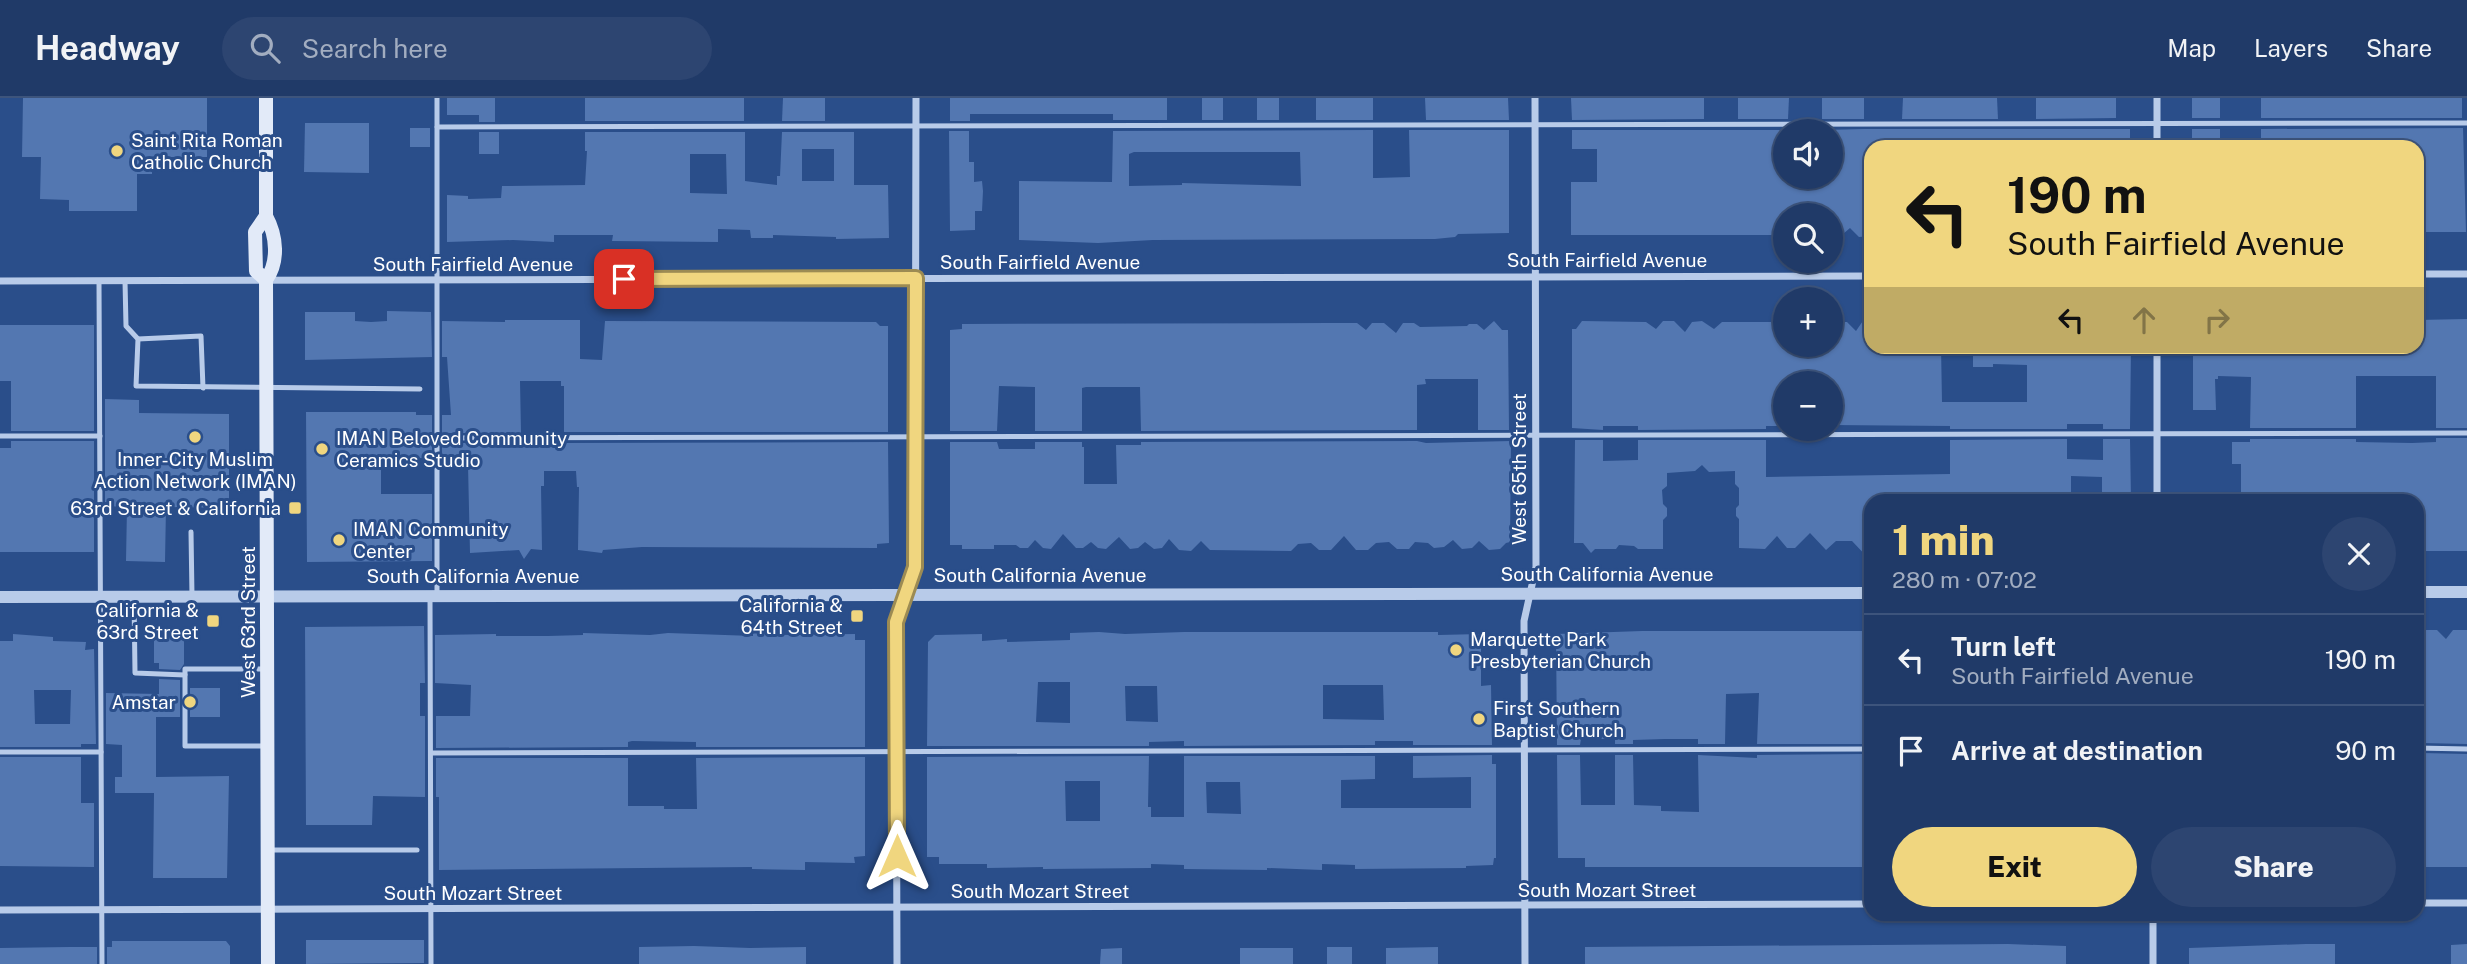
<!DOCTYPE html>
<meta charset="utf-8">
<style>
body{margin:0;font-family:"Public Sans",sans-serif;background:#2d4571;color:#f1f3f6;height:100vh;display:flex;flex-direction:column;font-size:26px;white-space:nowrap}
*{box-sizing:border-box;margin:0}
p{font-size:23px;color:#a2adc0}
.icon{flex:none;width:38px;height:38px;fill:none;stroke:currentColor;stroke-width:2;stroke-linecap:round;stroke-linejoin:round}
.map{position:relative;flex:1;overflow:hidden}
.details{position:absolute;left:1864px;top:396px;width:560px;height:427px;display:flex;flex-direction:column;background:#203a68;border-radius:21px;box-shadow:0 2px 5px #0004,0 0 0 2px #3d547c}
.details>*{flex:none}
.top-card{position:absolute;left:1864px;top:42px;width:560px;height:214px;border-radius:21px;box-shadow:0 2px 5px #0004,0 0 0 2px #3d547c;background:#f0d67f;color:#111;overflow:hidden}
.tools{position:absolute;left:1773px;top:21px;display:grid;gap:14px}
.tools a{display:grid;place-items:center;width:70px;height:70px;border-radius:50%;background:#203a68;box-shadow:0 2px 5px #0004,0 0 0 2px #3d547c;font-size:35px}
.pin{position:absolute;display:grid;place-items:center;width:60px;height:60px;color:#fff;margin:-30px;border-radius:14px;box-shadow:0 4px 10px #0006}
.me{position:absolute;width:77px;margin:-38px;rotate:0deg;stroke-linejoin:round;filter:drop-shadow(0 0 5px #0008)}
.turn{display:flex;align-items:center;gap:24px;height:147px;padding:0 28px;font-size:32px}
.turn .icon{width:91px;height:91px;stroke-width:2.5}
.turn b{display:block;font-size:49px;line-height:60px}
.lanes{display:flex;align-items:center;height:66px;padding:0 28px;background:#0003;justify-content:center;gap:35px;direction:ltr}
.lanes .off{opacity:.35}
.round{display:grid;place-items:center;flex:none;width:74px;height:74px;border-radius:37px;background:#2d4571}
.headline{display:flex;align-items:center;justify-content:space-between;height:119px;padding:0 28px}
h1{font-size:42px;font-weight:800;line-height:52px;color:#f0d67f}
.cta{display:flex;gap:14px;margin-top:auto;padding:14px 28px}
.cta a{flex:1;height:80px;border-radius:42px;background:#f0d67f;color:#111;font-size:28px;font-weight:800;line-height:80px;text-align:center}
.cta a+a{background:#2d4571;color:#f1f3f6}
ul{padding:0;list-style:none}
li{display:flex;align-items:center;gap:21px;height:91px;padding:0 28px;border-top:2px solid #3d547c}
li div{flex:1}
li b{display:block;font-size:26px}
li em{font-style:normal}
header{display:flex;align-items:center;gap:42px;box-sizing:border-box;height:98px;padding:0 35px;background:#203a68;border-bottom:2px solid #3d547c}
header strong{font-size:33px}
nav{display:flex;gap:38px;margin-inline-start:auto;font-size:24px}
.search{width:490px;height:63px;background:#2d4571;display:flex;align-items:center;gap:18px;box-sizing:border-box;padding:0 24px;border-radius:38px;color:#a2adc0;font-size:26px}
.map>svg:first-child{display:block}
.building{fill:#5377b1;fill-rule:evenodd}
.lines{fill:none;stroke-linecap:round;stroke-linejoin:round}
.service{stroke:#b8cbe9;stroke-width:5}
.minor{stroke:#b8cbe9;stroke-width:7}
.tertiary{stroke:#b8cbe9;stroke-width:12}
.secondary{stroke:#e2eaf8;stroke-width:14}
.route-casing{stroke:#9c8b53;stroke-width:18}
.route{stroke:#f0d67f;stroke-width:12}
.poi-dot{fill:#f0d67f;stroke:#2a4e8a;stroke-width:2.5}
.labels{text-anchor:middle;stroke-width:6;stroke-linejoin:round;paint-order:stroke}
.poi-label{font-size:19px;fill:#fff;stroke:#2a4e8a;text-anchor:start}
.street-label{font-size:19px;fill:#fff;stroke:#2a4e8a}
</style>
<header>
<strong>Headway</strong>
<div class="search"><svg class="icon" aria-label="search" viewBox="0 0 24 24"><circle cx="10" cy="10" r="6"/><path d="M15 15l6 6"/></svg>Search here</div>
<nav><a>Map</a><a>Layers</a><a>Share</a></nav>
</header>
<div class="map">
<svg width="2467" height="866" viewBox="0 0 2467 866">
<rect width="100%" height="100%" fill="#2a4e8a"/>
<g class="building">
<path d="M 23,0 L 207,0 L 207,59 L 152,59 L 152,76 L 137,76 L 137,113 L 69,113 L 69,102 L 40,101 L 41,59 L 22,59 Z"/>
<path d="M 447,0 L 495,0 L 495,24 L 479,24 L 479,17 L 447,17 Z"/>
<rect x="585" y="0" width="159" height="23"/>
<path d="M 783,0 L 825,0 L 825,23 L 782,23 Z"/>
<path d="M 950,0 L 1167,0 L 1167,22 L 1113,22 L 1113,16 L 970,16 L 970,23 L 950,23 Z"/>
<rect x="1202" y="0" width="21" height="22"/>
<rect x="1257" y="0" width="22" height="22"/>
<rect x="1316" y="0" width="57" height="22"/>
<path d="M 1425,0 L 1508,0 L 1509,22 L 1426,22 Z"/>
<path d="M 1571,0 L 1704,0 L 1704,21 L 1572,22 Z"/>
<path d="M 1738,0 L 1789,0 L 1788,21 L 1738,21 Z"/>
<rect x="1822" y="0" width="42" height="21"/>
<path d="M 1903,0 L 1997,0 L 1998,21 L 1902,21 Z"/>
<path d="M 2036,0 L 2116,0 L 2116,20 L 2036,21 Z"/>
<rect x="2192" y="0" width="28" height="20"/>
<rect x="2261" y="0" width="201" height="20"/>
<path d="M 305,25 L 369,25 L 369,75 L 304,74 Z"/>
<rect x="410" y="30" width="20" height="19"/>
<path d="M 2463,30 L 2466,134 L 2417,134 L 2417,49 L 2261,49 L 2261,31 Z"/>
<path d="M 1864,31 L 2130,31 L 2130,49 L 1871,49 L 1871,138 L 1859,139 L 1850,130 L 1843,136 L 1830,137 L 1830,117 L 1785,117 L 1785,137 L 1571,137 L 1571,84 L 1597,84 L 1597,51 L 1572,51 L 1572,32 L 1788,32 L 1785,33 L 1785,79 L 1830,79 L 1830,33 L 1822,32 Z"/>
<rect x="2192" y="31" width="28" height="18"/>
<path d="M 1373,32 L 1373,80 L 1376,80 L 1410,79 L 1409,32 L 1509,32 L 1509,135 L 1458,136 L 1455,139 L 1435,141 L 1153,142 L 1098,145 L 1019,142 L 1019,83 L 1112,84 L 1113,33 ZM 1134,54 L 1300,54 L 1301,88 L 1182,85 L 1182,87 L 1129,88 L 1129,56 Z"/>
<path d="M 949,33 L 969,33 L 969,64 L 974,64 L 974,84 L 982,83 L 983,93 L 982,113 L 975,113 L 975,132 L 950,133 Z"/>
<rect x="479" y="34" width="20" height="22"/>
<path d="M 585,34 L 745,34 L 745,83 L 777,87 L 777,78 L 780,78 L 782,34 L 854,34 L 854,87 L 888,87 L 889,140 L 836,141 L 836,139 L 773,137 L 773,140 L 751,140 L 750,132 L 718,131 L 718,144 L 612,143 L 613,137 L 554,137 L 554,144 L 513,142 L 447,144 L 447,97 L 468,98 L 468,101 L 501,100 L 502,88 L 585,87 L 587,53 L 585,53 ZM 802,51 L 834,51 L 834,83 L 802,83 ZM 690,56 L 726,56 L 727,96 L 690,95 Z"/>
<path d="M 1871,211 L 1871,248 L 1941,248 L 1942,304 L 2027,304 L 2027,267 L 1993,266 L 1993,269 L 1973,269 L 1973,248 L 2131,248 L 2130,331 L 2103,331 L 2103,326 L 2067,326 L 2067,331 L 1950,331 L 1950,328 L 1830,327 L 1830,285 L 1785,285 L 1785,328 L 1766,328 L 1766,331 L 1638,332 L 1638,328 L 1603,328 L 1603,332 L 1572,330 L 1572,231 L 1576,231 L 1582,223 L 1646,224 L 1656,231 L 1663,223 L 1674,223 L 1685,234 L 1692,224 L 1702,223 L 1714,231 L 1722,224 L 1785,224 L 1785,247 L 1830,247 L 1830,224 L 1847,224 L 1856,233 Z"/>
<path d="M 387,213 L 431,214 L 432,259 L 305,262 L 305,214 L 355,214 L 355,223 L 371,224 L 387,223 Z"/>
<path d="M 2467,221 L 2467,330 L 2436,330 L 2436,278 L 2356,278 L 2356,330 L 2250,330 L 2251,279 L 2218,278 L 2218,281 L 2215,281 L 2216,312 L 2193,312 L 2193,248 L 2417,248 L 2417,222 Z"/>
<path d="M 505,222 L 580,222 L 580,261 L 602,262 L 605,223 L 876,224 L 880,228 L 888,228 L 888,334 L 564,334 L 564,288 L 561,288 L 561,283 L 520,283 L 521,335 L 442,335 L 442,317 L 451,317 L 447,259 L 442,259 L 442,223 L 505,224 Z"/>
<path d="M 1494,223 L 1502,232 L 1508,232 L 1509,332 L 1478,332 L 1478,281 L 1425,281 L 1426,286 L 1417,287 L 1417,332 L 1141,333 L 1140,289 L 1086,289 L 1082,290 L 1082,333 L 1035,333 L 1035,289 L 999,288 L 997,333 L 950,333 L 950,232 L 962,231 L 962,226 L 1329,225 L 1357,225 L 1366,232 L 1372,225 L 1384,225 L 1396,235 L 1403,225 L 1414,225 L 1420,229 L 1467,228 L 1469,226 L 1477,226 L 1484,232 Z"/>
<path d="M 0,227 L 94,227 L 94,333 L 11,333 L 11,283 L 0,283 Z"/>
<path d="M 105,301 L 139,302 L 139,315 L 229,316 L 229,410 L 166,409 L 165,464 L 126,463 L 127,409 L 105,408 Z"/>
<path d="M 306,314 L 416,314 L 416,317 L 432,317 L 432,360 L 412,360 L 412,364 L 381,364 L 381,396 L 432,396 L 432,463 L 307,464 Z"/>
<path d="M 2436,340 L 2467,340 L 2467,453 L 2417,453 L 2417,402 L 2241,402 L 2241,366 L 2232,366 L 2232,344 L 2250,344 L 2250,341 L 2356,341 L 2356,344 L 2412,345 L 2436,344 Z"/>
<path d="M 2067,341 L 2067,361 L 2103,362 L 2103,341 L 2130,341 L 2131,402 L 2102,402 L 2102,379 L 2071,378 L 2071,402 L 1871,402 L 1870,412 L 1868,412 L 1869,461 L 1852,443 L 1836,443 L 1826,452 L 1810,435 L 1795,450 L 1787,450 L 1777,438 L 1765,451 L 1739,450 L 1739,421 L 1736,418 L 1736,410 L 1739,407 L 1739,390 L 1735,386 L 1735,373 L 1709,374 L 1702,367 L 1695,373 L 1667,375 L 1667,388 L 1662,392 L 1663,406 L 1667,410 L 1667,418 L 1663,422 L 1663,451 L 1638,451 L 1634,448 L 1619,447 L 1616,451 L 1595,451 L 1591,455 L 1583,445 L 1574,445 L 1575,342 L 1603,342 L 1603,363 L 1638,362 L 1638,342 L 1766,342 L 1766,379 L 1950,376 L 1950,342 Z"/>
<path d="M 11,343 L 94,343 L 94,454 L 0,454 L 0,350 L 11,350 Z"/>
<path d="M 1417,343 L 1426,345 L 1511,343 L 1510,444 L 1506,445 L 1500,451 L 1489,452 L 1479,443 L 1472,450 L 1462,451 L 1453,442 L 1444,449 L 1434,450 L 1428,445 L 1415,444 L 1409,451 L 1397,451 L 1389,444 L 1376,445 L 1368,452 L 1356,452 L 1344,438 L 1331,452 L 1319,452 L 1311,445 L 1298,446 L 1291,453 L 1210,452 L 1201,443 L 1191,453 L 1179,452 L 1169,441 L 1162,450 L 1154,451 L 1145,444 L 1138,450 L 1130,451 L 1119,439 L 1106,451 L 1098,450 L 1091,444 L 1083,450 L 1076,450 L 1063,436 L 1051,451 L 1043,450 L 1035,442 L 1028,450 L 1020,450 L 1016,447 L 994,447 L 994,451 L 962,451 L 962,447 L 950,447 L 950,344 L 997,344 L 999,351 L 1035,351 L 1035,344 L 1082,344 L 1082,349 L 1084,349 L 1084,386 L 1117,386 L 1116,347 L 1141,347 L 1141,344 Z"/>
<path d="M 888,344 L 889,445 L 877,446 L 877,450 L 642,449 L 603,452 L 602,455 L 578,452 L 579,389 L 577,389 L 576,373 L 544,373 L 544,388 L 541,388 L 542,452 L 531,451 L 524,461 L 519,452 L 470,455 L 468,367 L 448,367 L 448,360 L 442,360 L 442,345 L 521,345 L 521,347 L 564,347 L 564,345 Z"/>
<path d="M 424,528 L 425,585 L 420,585 L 420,618 L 425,618 L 425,699 L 373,698 L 372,727 L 306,727 L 305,529 Z"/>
<path d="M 2425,532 L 2437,532 L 2446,541 L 2453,532 L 2467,532 L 2467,646 L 2422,645 L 2421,597 L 2417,597 L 2417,541 Z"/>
<path d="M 753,533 L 779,534 L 779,537 L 855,536 L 855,542 L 865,542 L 865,649 L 696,649 L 696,644 L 632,643 L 628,644 L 628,649 L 436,650 L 436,618 L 470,618 L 471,587 L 435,585 L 435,537 L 496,536 L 496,538 L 548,538 L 583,537 L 583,535 L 650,537 L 668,535 L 753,538 Z"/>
<path d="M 1642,533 L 1871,533 L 1871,593 L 1866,593 L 1865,646 L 1757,646 L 1759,595 L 1726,596 L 1725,646 L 1698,646 L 1698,641 L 1665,641 L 1633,642 L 1633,646 L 1615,646 L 1615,641 L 1581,641 L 1580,647 L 1557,647 L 1556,536 Z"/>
<path d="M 1099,534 L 1125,536 L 1184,534 L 1438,534 L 1438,537 L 1481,536 L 1481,588 L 1491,587 L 1492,647 L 1413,647 L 1413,643 L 1375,643 L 1375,647 L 1184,648 L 1184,643 L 1149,644 L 1149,648 L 927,648 L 928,544 L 935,537 L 982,536 L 982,543 L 1007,541 L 1007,544 L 1070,542 L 1070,535 ZM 1038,584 L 1070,584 L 1070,625 L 1036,624 ZM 1323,587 L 1383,587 L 1384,622 L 1323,621 ZM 1125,588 L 1157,588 L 1158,624 L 1126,623 Z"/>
<path d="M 154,535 L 184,535 L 184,566 L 180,572 L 159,571 L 159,565 L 154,565 Z"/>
<path d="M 13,536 L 53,539 L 53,543 L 86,544 L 85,552 L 94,551 L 96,646 L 81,646 L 81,649 L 0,649 L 0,543 L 13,543 ZM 34,592 L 71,592 L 70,626 L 35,626 Z"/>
<path d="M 159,581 L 180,582 L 180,619 L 156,619 L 156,679 L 229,678 L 227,780 L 153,780 L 154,695 L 115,695 L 115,679 L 122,679 L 122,647 L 106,646 L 106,595 L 159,596 Z"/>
<rect x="190" y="590" width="30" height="29"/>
<path d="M 2422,655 L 2467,656 L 2467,769 L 2417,769 L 2417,705 L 2423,705 Z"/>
<path d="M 1865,656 L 1864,707 L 1871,707 L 1871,769 L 1585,769 L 1585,760 L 1558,760 L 1557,657 L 1580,657 L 1581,707 L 1615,707 L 1615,657 L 1633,657 L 1634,707 L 1661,708 L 1661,713 L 1699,714 L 1698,657 L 1757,660 L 1757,657 Z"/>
<path d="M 1492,657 L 1492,666 L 1496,666 L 1496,760 L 1494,760 L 1493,767 L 1466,768 L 1466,770 L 1355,771 L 1355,767 L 1322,766 L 1322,772 L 1267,770 L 1267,772 L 1184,771 L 1184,767 L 1151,766 L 1151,770 L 1043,771 L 1043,769 L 987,770 L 987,766 L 939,766 L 939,759 L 927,759 L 927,659 L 1149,658 L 1148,709 L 1151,709 L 1151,719 L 1184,719 L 1184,658 L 1375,658 L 1375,681 L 1341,682 L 1341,710 L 1471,710 L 1471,679 L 1413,680 L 1413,658 ZM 1065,683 L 1100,683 L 1100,723 L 1066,723 ZM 1206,684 L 1240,684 L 1241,716 L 1207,715 Z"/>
<path d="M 0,659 L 81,659 L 81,705 L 94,705 L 94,769 L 0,768 Z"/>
<path d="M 865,659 L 865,758 L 854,759 L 855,765 L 805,764 L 805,772 L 752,771 L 752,769 L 439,772 L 439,699 L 436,699 L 436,660 L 628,660 L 628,708 L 664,708 L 664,711 L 697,711 L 696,660 Z"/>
<path d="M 306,842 L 424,842 L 424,865 L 306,866 Z"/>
<path d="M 112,843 L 226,843 L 230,848 L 230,866 L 107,866 L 107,849 L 112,849 Z"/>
<path d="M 2008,846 L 2066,848 L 2066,866 L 1585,866 L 1585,849 Z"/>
<path d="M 2306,846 L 2335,846 L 2335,866 L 2189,866 L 2189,850 Z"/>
<path d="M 2467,846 L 2467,866 L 2451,866 L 2451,847 Z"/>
<path d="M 694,848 L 750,850 L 806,849 L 806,866 L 639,866 L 639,849 Z"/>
<path d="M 69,849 L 97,849 L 97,866 L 0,866 L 0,850 Z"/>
<rect x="1327" y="849" width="25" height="17"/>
<path d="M 1438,849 L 1438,866 L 1386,866 L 1386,850 Z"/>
<path d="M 1122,850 L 1122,866 L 1100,866 L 1101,851 Z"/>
<rect x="1240" y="850" width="53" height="16"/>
</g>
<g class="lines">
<g class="service">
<path d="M 437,29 L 2467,25"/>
<path d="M 99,183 L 102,866"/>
<path d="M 125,183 L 126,228 L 138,241 L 136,288 L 420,291"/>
<path d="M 138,241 L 201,238 L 203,290"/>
<path d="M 0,338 L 100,338"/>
<path d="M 437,340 L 2467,335"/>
<path d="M 191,434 L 192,498"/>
<path d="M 134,498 L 135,575 L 185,577"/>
<path d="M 430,498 L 431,866"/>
<path d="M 437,498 L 437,0"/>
<path d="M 267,571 L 185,571 L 185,648 L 267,648"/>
<path d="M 2417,650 L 2467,651"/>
<path d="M 0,654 L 101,654"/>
<path d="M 431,655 L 1871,651"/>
<path d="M 271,752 L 417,752"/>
</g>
<g class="minor">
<path d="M 2157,0 L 2157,49"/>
<path d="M 2417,176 L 2467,176"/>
<path d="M 0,183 L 1871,178"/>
<path d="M 2157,248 L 2157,402"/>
<path d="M 2417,805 L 2467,805"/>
<path d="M 0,812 L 1871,806"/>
<path d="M 2153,816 L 2153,866"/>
<path d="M 897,866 L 896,524 L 915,469 L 916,0"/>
<path d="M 1525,866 L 1524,523 L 1536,469 L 1535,0"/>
</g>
<g class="tertiary">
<path d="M 2417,494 L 2467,494"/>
<path d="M 0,499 L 1871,495"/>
</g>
<g class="secondary">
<path d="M 266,0 L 266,118 C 277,138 279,164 266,182 L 268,866"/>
<path d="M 266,182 L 256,173 L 255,134 L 266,118"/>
</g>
</g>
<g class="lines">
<g class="route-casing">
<path id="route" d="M 624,181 L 916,180 L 915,469 L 896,524 L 897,758"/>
</g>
<use href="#route" class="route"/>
</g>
<g class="poi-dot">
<circle cx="117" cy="53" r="7"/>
<circle cx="195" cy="339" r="7"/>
<circle cx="322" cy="351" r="7"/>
<rect x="288" y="403" width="14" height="14" rx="3.5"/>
<circle cx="339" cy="442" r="7"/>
<rect x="850" y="511" width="14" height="14" rx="3.5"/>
<rect x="206" y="516" width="14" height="14" rx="3.5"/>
<circle cx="1456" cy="552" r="7"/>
<circle cx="190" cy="604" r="7"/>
<circle cx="1479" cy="621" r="7"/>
</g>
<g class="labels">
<g class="poi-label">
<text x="131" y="49">Saint Rita Roman<tspan x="131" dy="22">Catholic Church</tspan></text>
<text x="336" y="347">IMAN Beloved Community<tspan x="336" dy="22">Ceramics Studio</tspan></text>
<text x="195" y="368" text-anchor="middle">Inner-City Muslim<tspan x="195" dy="22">Action Network (IMAN)</tspan></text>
<text x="281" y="417" text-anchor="end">63rd Street &amp; California</text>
<text x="353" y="438">IMAN Community<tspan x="353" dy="22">Center</tspan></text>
<text x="843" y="514" text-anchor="end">California &amp;<tspan x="843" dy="22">64th Street</tspan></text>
<text x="199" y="519" text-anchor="end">California &amp;<tspan x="199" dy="22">63rd Street</tspan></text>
<text x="1470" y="548">Marquette Park<tspan x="1470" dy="22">Presbyterian Church</tspan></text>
<text x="176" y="611" text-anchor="end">Amstar</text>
<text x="1493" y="617">First Southern<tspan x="1493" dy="22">Baptist Church</tspan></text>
</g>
<g class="street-label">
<text x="1607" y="169">South Fairfield Avenue</text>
<text x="1040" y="171">South Fairfield Avenue</text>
<text x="473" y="173">South Fairfield Avenue</text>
<text transform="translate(1519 371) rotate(-90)" y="7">West 65th Street</text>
<text x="1607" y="483">South California Avenue</text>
<text x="1040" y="484">South California Avenue</text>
<text x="473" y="485">South California Avenue</text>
<text transform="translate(248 524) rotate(-90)" y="7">West 63rd Street</text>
<text x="1607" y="799">South Mozart Street</text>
<text x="1040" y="800">South Mozart Street</text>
<text x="473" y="802">South Mozart Street</text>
</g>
</g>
</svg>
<div class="tools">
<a><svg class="icon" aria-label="sound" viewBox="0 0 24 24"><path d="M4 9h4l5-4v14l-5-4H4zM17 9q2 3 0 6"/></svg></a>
<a><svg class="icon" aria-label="search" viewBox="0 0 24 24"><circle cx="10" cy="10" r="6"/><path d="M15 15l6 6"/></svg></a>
<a>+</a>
<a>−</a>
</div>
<div class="pin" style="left:624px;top:181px;background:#d93025"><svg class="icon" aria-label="arrive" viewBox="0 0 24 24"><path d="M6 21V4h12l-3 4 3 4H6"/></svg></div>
<svg class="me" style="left:897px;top:758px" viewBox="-20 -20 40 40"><path d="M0-17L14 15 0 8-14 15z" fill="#f0d67f" stroke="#fff" stroke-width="4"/></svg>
<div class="top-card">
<div class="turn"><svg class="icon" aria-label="left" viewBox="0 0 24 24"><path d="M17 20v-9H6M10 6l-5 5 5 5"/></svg><div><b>190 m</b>South Fairfield Avenue</div></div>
<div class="lanes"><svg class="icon" aria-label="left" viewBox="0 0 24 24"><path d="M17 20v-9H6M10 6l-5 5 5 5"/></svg><svg class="icon off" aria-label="ahead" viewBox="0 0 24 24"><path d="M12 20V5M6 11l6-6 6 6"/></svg><svg class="icon off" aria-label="right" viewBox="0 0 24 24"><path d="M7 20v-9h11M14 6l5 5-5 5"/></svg></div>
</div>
<section class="details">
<div class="headline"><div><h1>1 min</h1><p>280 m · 07:02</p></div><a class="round"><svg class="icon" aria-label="close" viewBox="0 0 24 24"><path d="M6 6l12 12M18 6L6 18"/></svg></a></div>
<ul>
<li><svg class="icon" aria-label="left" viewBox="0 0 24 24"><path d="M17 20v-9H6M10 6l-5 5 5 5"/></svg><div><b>Turn left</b><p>South Fairfield Avenue</p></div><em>190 m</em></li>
<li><svg class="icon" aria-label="arrive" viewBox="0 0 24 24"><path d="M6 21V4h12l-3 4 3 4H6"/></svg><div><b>Arrive at destination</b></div><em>90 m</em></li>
</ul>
<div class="cta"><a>Exit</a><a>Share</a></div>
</section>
</div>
